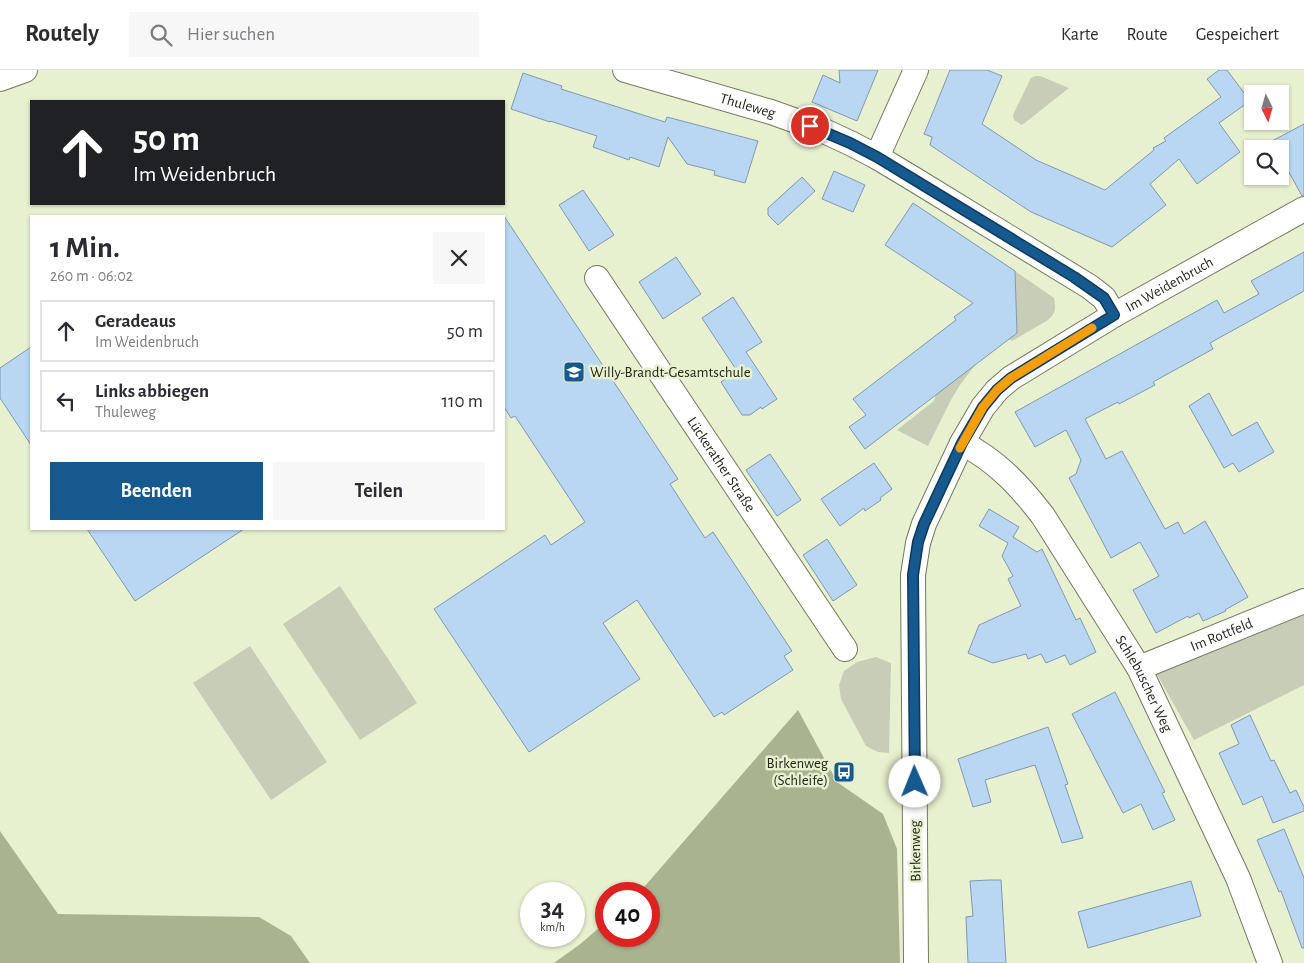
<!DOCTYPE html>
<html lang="de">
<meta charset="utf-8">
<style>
body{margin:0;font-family:"Alegreya Sans",sans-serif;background:#f7f7f7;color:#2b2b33;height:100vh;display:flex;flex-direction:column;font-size:19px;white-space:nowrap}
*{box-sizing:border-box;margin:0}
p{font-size:16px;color:#7c7c81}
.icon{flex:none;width:28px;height:28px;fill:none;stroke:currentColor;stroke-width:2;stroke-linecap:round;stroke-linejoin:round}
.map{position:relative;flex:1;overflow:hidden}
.drawer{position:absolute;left:30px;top:145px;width:475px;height:315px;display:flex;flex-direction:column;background:#fff;border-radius:0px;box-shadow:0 1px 4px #0004}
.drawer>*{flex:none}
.hud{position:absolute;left:30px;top:30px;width:475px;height:105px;border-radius:0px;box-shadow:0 1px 4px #0004;background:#202124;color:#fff;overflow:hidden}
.needle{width:32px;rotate:175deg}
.buttons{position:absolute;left:1244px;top:15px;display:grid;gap:10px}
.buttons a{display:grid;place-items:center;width:45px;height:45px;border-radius:0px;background:#fff;box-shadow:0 1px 4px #0004;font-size:25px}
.speed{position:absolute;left:520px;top:812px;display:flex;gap:10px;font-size:25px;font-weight:700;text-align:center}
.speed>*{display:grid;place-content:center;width:65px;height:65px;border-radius:50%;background:#fff;box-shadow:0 1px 4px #0004;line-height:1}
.speed small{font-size:12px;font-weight:400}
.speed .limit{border:8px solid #d22;background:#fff;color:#111}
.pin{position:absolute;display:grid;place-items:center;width:42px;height:42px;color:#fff;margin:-21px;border:2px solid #fff;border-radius:50%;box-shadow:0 1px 5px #0007}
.me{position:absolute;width:55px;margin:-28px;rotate:359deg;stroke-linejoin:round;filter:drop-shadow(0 0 4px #0008)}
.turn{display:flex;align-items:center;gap:18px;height:105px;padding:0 20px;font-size:22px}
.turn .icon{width:65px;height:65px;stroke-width:2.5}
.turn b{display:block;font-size:35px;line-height:42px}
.round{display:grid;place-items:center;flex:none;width:52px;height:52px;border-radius:0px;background:#f7f7f7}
.head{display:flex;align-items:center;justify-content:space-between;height:85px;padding:0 20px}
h1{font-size:30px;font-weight:700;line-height:38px}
.action{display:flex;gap:10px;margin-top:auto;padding:10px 20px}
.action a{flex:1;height:58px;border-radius:0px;background:#15598e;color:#fff;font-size:20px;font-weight:700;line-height:58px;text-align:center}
.action a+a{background:#f7f7f7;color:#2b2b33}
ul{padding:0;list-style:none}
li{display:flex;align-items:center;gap:15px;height:62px;margin:0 10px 8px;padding:0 10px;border:2px solid #e1e1e2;border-radius:0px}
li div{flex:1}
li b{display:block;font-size:19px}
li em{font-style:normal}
header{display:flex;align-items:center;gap:30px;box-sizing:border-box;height:70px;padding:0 25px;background:#fff;border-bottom:1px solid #e1e1e2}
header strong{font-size:24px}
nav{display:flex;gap:28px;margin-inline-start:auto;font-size:18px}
.search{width:350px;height:45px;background:#f7f7f7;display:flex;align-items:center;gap:12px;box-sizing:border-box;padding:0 18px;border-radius:0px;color:#7c7c81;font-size:19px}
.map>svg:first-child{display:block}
.green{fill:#c7cdb6}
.forest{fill:#a9b38f}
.building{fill:#b9d7f3;stroke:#8099b0}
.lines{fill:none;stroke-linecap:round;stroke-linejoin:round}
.minor-casing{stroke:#72795c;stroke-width:26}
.minor{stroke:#fff;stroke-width:24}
.route-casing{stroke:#0e3a5c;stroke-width:12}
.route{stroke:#15598e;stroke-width:9}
.slow{stroke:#f59e0b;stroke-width:9}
.labels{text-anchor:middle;stroke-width:5;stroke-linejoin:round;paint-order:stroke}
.street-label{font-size:15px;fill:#24271b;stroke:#e7f0cf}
.poi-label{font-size:15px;fill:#24271b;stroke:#e7f0cf;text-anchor:start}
</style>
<header>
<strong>Routely</strong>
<div class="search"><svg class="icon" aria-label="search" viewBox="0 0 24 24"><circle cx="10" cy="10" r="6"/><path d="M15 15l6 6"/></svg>Hier suchen</div>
<nav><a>Karte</a><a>Route</a><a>Gespeichert</a></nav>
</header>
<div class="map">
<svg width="1304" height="893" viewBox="0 0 1304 893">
<rect width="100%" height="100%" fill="#e7f0cf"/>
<g class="green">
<path d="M 1035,6 L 1040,6 L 1069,18 L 1022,55 L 1014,50 L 1013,45 L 1031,8 Z"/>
<path d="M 1015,201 L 1054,228 C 1056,238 1056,243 1048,250 L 1012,271 L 1009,269 L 1017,263 Z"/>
<path d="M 976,294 L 960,315 L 952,328 L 928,376 L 897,360 L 934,331 L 936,324 Z"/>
<path d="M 340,516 L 417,633 L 360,670 L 283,554 Z"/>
<path d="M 1304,539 L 1304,615 L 1194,670 L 1155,601 Z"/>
<path d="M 250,576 L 327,692 L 271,730 L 193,613 Z"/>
<path d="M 876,587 L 891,593 L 889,683 L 878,682 L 866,676 L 841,629 L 839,615 L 844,601 L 857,592 Z"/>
</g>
<g class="forest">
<path d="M 798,640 L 837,712 L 883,744 L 897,779 L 900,893 L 554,893 L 579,875 L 606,852 L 606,866 L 649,866 L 649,824 L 638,824 Z"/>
<path d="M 0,761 L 58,844 L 259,847 L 291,866 L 310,893 L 0,893 Z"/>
</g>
<g class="building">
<path d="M 839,0 L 878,0 L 857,51 L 812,32 L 823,5 L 840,13 Z"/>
<path d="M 950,0 L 987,0 L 1002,6 L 982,54 L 1036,90 L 1105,120 L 1154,80 L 1153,78 L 1166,71 L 1164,68 L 1221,27 L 1207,9 L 1219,0 L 1227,0 L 1250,31 L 1219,53 L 1240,82 L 1197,114 L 1179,89 L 1150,114 L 1166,135 L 1112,177 L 1031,142 L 930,75 L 932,67 L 924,64 Z"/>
<path d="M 523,3 L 562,16 L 561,19 L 665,52 L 667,47 L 758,71 L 745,113 L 714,105 L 715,101 L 687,94 L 668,67 L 659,97 L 630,87 L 629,90 L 593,77 L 597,66 L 550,51 L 550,52 L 511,39 Z"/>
<path d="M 1304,54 L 1304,125 L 1302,126 L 1280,86 L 1280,79 L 1276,79 L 1272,71 Z"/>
<path d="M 834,101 L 865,115 L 853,142 L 822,129 Z"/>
<path d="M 802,107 L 815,121 L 778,155 L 768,145 L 768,138 Z"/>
<path d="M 583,120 L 614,165 L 589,181 L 559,135 Z"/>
<path d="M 913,133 L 1015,201 L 1017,263 L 865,379 L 849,357 L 866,345 L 853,329 L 956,250 L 954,247 L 973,233 L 885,175 Z"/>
<path d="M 504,146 L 678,409 L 670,414 L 705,468 L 713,462 L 792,581 L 784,586 L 793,600 L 724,645 L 722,642 L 714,647 L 637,530 L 603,553 L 640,609 L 529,682 L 434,539 L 545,465 L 551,475 L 585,452 L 515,346 L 511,348 L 504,337 Z"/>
<path d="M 1304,182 L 1304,221 L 1210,273 L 1213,279 L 1153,312 L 1155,315 L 1119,334 L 1118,332 L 1085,349 L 1106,389 L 1122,381 L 1165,459 L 1178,452 L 1184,464 L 1205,451 L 1248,527 L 1225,540 L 1226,541 L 1203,551 L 1199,543 L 1189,548 L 1188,546 L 1156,563 L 1133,520 L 1159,506 L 1140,472 L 1111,488 L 1069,408 L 1076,404 L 1081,390 L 1066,360 L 1035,377 L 1015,342 L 1217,230 L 1224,243 L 1259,224 L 1251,211 Z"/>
<path d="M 676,187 L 701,224 L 663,249 L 639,212 Z"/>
<path d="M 733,227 L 762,272 L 746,282 L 777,329 L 762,339 L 761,337 L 750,345 L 742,345 L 721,312 L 737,301 L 702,248 Z"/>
<path d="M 31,277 L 31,375 L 0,328 L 0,298 Z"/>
<path d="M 1209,323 L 1232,366 L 1257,352 L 1274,382 L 1239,402 L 1233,393 L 1224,398 L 1189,336 Z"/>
<path d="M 770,384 L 801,430 L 777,446 L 746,400 Z"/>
<path d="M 874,393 L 892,419 L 880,428 L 881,430 L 865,441 L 864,438 L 840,456 L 821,429 Z"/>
<path d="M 989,439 L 1019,457 L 1013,467 L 1037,482 L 1042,479 L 1076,550 L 1080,548 L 1096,582 L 1070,595 L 1065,585 L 1046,593 L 1041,584 L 1028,589 L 1026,584 L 993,593 L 968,583 L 979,555 L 1021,536 L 1008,509 L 1013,506 L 1002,486 L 1008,473 L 979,456 Z"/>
<path d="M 87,459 L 244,459 L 135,531 Z"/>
<path d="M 827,469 L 857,515 L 833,531 L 803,485 Z"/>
<path d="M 1115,622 L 1165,722 L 1162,723 L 1175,750 L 1153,760 L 1141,734 L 1123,743 L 1072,644 Z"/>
<path d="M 1250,645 L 1271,691 L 1274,690 L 1290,723 L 1296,720 L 1304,737 L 1304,741 L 1273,753 L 1262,726 L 1243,735 L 1219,683 L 1239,674 L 1231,655 Z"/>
<path d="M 1048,657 L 1068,714 L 1065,715 L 1083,768 L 1062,773 L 1035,695 L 985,710 L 991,732 L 973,737 L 958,689 Z"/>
<path d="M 1284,759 L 1304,808 L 1304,878 L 1302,878 L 1281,821 L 1279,822 L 1257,770 Z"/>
<path d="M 989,810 L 1001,810 L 1006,893 L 968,893 L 966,847 L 973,846 L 970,811 Z"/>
<path d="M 1191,811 L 1201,846 L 1088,878 L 1078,842 Z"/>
</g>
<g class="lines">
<g class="minor-casing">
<g id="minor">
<path id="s1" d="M 625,0 L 771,42 L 824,61 L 850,73 L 877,87 L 912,108 L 1090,217 L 1104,228 L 1114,245"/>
<path d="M 0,9 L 25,0"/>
<path d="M 877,87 L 916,0"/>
<path id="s2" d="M 597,208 L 845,579"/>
<path id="s3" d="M 962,373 C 997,391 1020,416 1043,446 L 1139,598 L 1238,808 L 1270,893"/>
<path id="s4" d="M 1139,598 L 1304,531"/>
<path id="s5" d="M 916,893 L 913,505 L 918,473 L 924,454 L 962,373 L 983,337 L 997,320 L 1011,308 L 1114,245 L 1304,139"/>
</g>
</g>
<use href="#minor" class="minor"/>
</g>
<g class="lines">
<g class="route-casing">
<path id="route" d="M 810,56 L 850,73 L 877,87 L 1074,207 L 1104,228 L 1114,245 L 1011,308 L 997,320 L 983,337 L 962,373 L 924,454 L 918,472 L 913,505 L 915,712"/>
</g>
<use href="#route" class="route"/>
<path class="slow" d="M 960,378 L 983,337 L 997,320 L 1011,308 L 1092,258"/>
</g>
<defs>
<g id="school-square" transform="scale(1.125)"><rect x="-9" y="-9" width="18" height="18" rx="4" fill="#15598e" stroke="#e7f0cf"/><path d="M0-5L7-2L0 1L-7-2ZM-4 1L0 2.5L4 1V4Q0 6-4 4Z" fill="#fff"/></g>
<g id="bus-square" transform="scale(1.125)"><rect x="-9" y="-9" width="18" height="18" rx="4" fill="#15598e" stroke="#e7f0cf"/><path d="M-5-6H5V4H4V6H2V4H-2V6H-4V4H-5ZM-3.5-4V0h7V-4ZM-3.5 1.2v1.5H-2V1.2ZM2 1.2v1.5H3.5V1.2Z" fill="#fff"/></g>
</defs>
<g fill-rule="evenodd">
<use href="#school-square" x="574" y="302"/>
<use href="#bus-square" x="844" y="702"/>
</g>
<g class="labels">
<g class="street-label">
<text dy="5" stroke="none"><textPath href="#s1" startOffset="128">Thuleweg</textPath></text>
<text dy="5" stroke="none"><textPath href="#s5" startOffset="796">Im Weidenbruch</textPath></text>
<text dy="5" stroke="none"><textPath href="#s2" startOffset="224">Lückerather Straße</textPath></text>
<text dy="5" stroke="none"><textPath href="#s4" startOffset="89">Im Rottfeld</textPath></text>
<text dy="5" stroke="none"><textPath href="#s3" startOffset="306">Schlebuscher Weg</textPath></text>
<text transform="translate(915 781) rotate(-91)" y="5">Birkenweg</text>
</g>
<g class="poi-label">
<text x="590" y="307">Willy-Brandt-Gesamtschule</text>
<text x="828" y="698" text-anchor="end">Birkenweg<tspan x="828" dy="17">(Schleife)</tspan></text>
</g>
</g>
</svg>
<div class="buttons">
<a><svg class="needle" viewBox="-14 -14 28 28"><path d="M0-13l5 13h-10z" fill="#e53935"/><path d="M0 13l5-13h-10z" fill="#7c7c81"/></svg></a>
<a><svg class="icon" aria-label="search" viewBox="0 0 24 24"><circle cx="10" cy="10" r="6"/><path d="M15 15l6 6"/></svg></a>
</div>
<div class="speed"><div>34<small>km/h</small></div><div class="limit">40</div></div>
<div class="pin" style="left:810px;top:56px;background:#d93025"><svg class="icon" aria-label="arrive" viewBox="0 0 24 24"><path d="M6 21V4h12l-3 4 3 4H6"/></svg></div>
<svg class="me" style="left:915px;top:712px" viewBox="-20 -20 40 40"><circle r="19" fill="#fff"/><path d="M0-13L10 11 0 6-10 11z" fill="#15598e"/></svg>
<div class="hud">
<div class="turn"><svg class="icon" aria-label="ahead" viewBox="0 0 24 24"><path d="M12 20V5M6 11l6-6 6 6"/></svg><div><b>50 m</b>Im Weidenbruch</div></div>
</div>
<section class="drawer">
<div class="head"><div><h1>1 Min.</h1><p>260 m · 06:02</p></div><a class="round"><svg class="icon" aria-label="close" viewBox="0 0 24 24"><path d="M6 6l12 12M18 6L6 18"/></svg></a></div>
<ul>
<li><svg class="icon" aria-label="ahead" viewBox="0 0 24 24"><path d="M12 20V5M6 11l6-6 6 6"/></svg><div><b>Geradeaus</b><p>Im Weidenbruch</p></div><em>50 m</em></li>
<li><svg class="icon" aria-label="left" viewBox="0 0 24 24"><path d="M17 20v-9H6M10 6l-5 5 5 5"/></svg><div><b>Links abbiegen</b><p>Thuleweg</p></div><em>110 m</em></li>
</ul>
<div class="action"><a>Beenden</a><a>Teilen</a></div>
</section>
</div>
